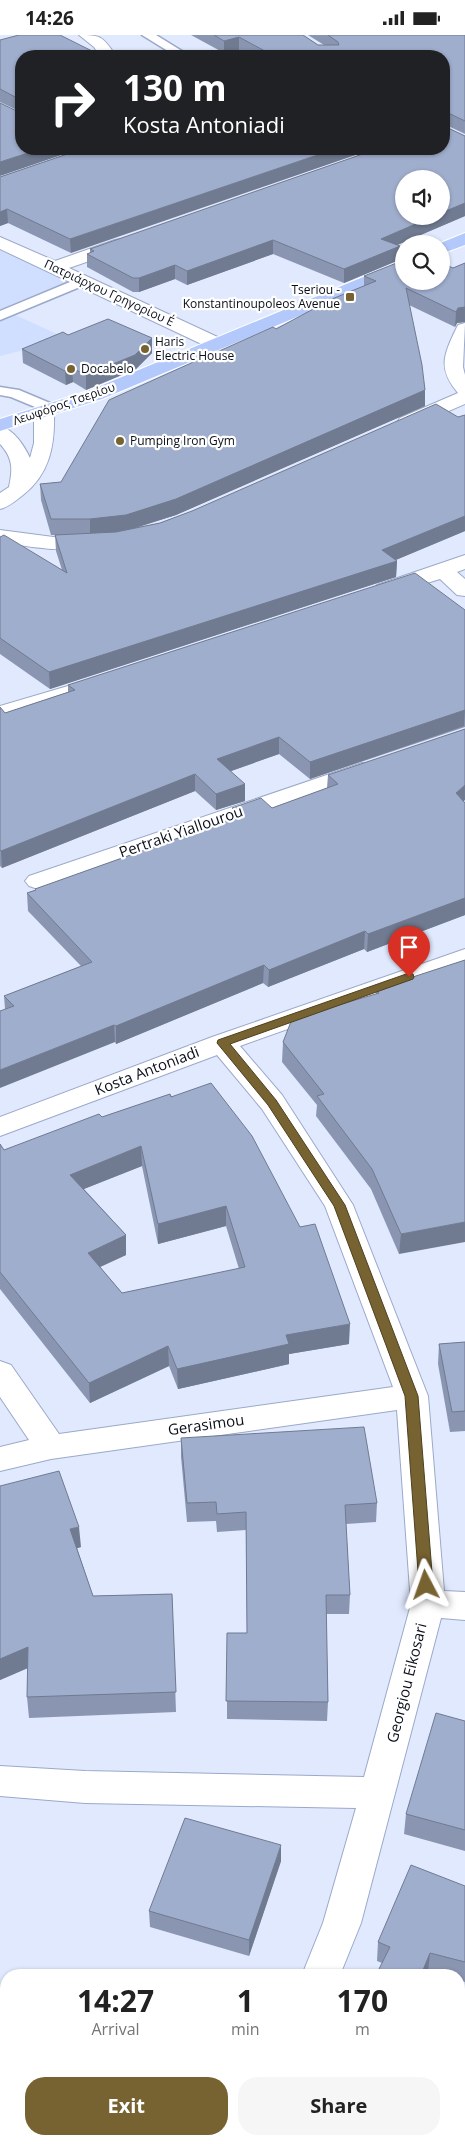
<!DOCTYPE html>
<meta charset="utf-8">
<style>
body{margin:0;font-family:"Open Sans",sans-serif;background:#f6f6f6;color:#222;height:100vh;display:flex;flex-direction:column;font-size:19px;white-space:nowrap}
*{box-sizing:border-box;margin:0}
p{font-size:16px;color:#767676}
.icon{flex:none;width:28px;height:28px;fill:none;stroke:currentColor;stroke-width:2;stroke-linecap:round;stroke-linejoin:round}
.map{position:relative;flex:1;overflow:hidden}
.details{position:absolute;left:0px;top:1934px;width:465px;height:176px;display:flex;flex-direction:column;background:#fff;border-radius:20px 20px 0 0;box-shadow:0 1px 4px #0004}
.details>*{flex:none}
.guide{position:absolute;left:15px;top:15px;width:435px;height:105px;border-radius:20px;box-shadow:0 1px 4px #0004;background:#202124;color:#fff;overflow:hidden}
.tools{position:absolute;left:395px;top:135px;display:grid;gap:10px}
.tools a{display:grid;place-items:center;width:55px;height:55px;border-radius:50%;background:#fff;box-shadow:0 1px 4px #0004;font-size:25px}
.pin{position:absolute;display:grid;place-items:center;width:42px;height:42px;color:#fff;margin:-51px -21px;border-radius:50% 50% 50% 0;rotate:-45deg;box-shadow:0 0 5px #0007}
.pin .icon{rotate:45deg}
.me{position:absolute;width:55px;margin:-28px;rotate:356deg;stroke-linejoin:round;filter:drop-shadow(0 0 4px #0008)}
.turn{display:flex;align-items:center;gap:18px;height:105px;padding:0 25px;font-size:22px}
.turn .icon{width:65px;height:65px;stroke-width:2.5}
.turn b{display:block;font-size:35px;line-height:42px}
.eta{display:flex;justify-content:space-evenly;align-items:center;height:85px;text-align:center}
.eta b{font-size:30px;font-weight:700;line-height:35px}
.action{display:flex;gap:10px;margin-top:auto;padding:10px 25px}
.action a{flex:1;height:58px;border-radius:20px;background:#776231;color:#fff;font-size:20px;font-weight:700;line-height:58px;text-align:center}
.action a+a{background:#f6f6f6;color:#222}
.status{display:flex;justify-content:space-between;align-items:center;height:35px;padding:0 25px;background:#fff;direction:ltr}
.status svg{height:14px;fill:currentColor}
.map>svg:first-child{display:block}
.built{fill:#d0dfff}
.lines{fill:none;stroke-linecap:round;stroke-linejoin:round}
.service-casing{stroke:#9ba9c9;stroke-width:3}
.minor-casing{stroke:#9ba9c9;stroke-width:2}
.tertiary-casing{stroke:#9ba9c9;stroke-width:2}
.primary-casing{stroke:#fff;stroke-width:2}
.service{fill:#fff;fill-rule:evenodd}
.minor{fill:#fff;fill-rule:evenodd}
.tertiary{fill:#fff;fill-rule:evenodd}
.primary{fill:#b3c8fb;fill-rule:evenodd}
.wall{fill:#8a96b1;fill-rule:evenodd}
.shaded-wall{fill:#707a90}
.building{fill:#a0aece;stroke:#707a90;fill-rule:evenodd}
.route{fill:#776231;stroke:#4d4020}
.poi-dot{fill:#776231;stroke:#fff;stroke-width:2}
.labels{text-anchor:middle;stroke-width:4.5;stroke-linejoin:round;paint-order:stroke}
.far-poi-label{font-size:12px;fill:#090e19;stroke:#fff;text-anchor:start}
.far-street-label{font-size:12px;fill:#090e19;stroke:#fff}
.street-label{font-size:15px;fill:#090e19;stroke:#fff}
</style>
<div class="status"><b>14:26</b><svg viewBox="0 0 49 12"><path d="M0 12V9h3v3zM5 12V6h3v6zM10 12V3h3v9zM15 12V0h3v12zM26 1h20v11H26zM47 4h2v5h-2z"/></svg></div>
<div class="map">
<svg width="465" height="2109" viewBox="0 0 465 2109">
<rect width="100%" height="100%" fill="#e0e9fe"/>
<path class="built" d="M 0,214 L 80,251 L 13,279 L 68,304 L 0,321 Z"/>
<g class="lines">
<g class="service-casing">
<g id="service">
<path d="M 142,0 L 156,0 L 190,21 L 176,21 Z"/>
<path d="M 82,242 L 89,246 L 87,249 L 0,285 L 0,276 Z"/>
<path d="M 0,352 L 19,355 L 57,371 L 60,374 L 57,377 L 52,379 L 11,362 L 0,360 Z"/>
</g>
</g>
<g class="minor-casing">
<g id="minor">
<path d="M 79,0 C 100,0 102,1 114,18 L 113,21 L 98,21 L 98,18 L 94,12 Z"/>
<path d="M 0,202 L 55,226 L 115,205 L 121,204 L 127,205 L 130,209 L 127,213 L 69,233 L 224,305 L 226,309 L 224,313 L 217,315 L 210,313 L 0,214 Z"/>
<path d="M 465,288 L 463,332 L 465,340 L 465,369 L 414,391 L 407,393 L 400,391 L 397,387 L 400,383 L 458,358 C 438,334 443,321 456,294 L 458,290 Z"/>
<path d="M 0,495 L 61,503 L 92,500 L 99,502 L 103,506 L 99,510 C 66,519 33,512 0,507 Z"/>
<path d="M 465,520 L 465,534 L 457,537 L 465,544 L 465,561 L 457,560 L 440,544 L 385,561 L 377,560 L 374,555 L 377,550 Z"/>
<path d="M 85,646 L 93,648 L 96,653 L 93,658 L 0,685 L 0,671 Z"/>
<path d="M 362,728 L 370,730 L 374,735 L 370,740 L 47,851 L 38,854 L 29,851 L 25,846 L 29,841 Z"/>
<path d="M 465,914 L 465,931 L 240,1011 L 282,1060 L 353,1170 L 428,1361 L 444,1556 L 465,1557 L 465,1585 L 441,1583 L 361,1888 L 340,1940 L 302,1940 L 323,1888 L 356,1773 L 85,1768 L 0,1761 L 0,1731 L 85,1736 L 364,1742 L 411,1569 L 397,1375 L 51,1424 L 0,1436 L 0,1412 L 29,1405 L 0,1362 L 0,1326 L 11,1330 L 59,1399 L 393,1352 L 325,1171 L 262,1074 L 217,1020 L 0,1101 L 0,1082 L 212,1002 Z"/>
<path d="M 232,2104 L 273,2104 L 271,2109 L 230,2109 Z"/>
</g>
</g>
<g class="tertiary-casing">
<path id="tertiary" d="M 44,371 L 51,373 L 54,377 C 55,410 50,439 23,460 C 15,466 9,472 0,474 L 0,458 L 9,452 C 13,434 13,423 0,409 L 0,391 C 13,394 24,410 30,423 L 34,408 L 34,377 L 37,373 Z"/>
</g>
<g class="primary-casing">
<g id="primary">
<path d="M 465,198 L 465,210 L 441,219 L 441,209 L 438,209 Z"/>
<path d="M 404,225 L 404,237 L 102,364 L 0,396 L 0,384 L 88,356 Z"/>
</g>
</g>
<use href="#service" class="service"/>
<use href="#minor" class="minor"/>
<use href="#tertiary" class="tertiary"/>
<use href="#primary" class="primary"/>
</g>
<g class="wall">
<path d="M 191,0 L 303,0 L 318,10 L 324,10 L 308,0 L 465,0 L 465,99 L 444,89 L 444,91 L 465,101 L 465,181 L 397,210 L 399,225 L 344,248 L 273,219 L 187,250 L 175,244 L 139,257 L 133,257 L 87,232 L 87,219 L 90,218 L 90,214 L 444,114 L 444,21 L 251,21 L 239,15 L 224,18 Z"/>
<path d="M 0,5 L 21,21 L 21,114 L 21,77 L 0,67 Z"/>
<path d="M 82,114 L 71,218 L 8,188 L 0,191 L 0,142 Z"/>
<path d="M 465,228 L 465,287 L 457,288 L 455,292 L 409,270 L 425,355 L 425,371 L 176,480 L 134,493 L 160,488 L 465,380 L 465,496 L 396,525 L 397,526 L 396,542 L 50,654 L 0,619 L 0,502 L 62,535 L 56,516 L 55,500 L 57,500 L 51,500 L 41,465 L 40,449 L 61,447 L 205,326 L 276,294 L 364,251 L 364,241 L 453,233 Z"/>
<path d="M 68,300 L 152,318 L 136,334 L 86,355 L 73,347 L 66,350 L 23,328 L 22,314 Z"/>
<path d="M 465,575 L 465,692 L 310,744 L 279,719 L 231,736 L 245,766 L 216,775 L 195,756 L 2,833 L 0,831 L 0,672 L 5,678 L 68,657 L 68,650 Z"/>
<path d="M 328,740 L 464,766 L 465,768 L 465,880 L 367,917 L 364,914 L 268,952 L 263,948 L 116,1009 L 115,1007 L 5,974 L 4,961 L 81,931 L 28,876 L 27,858 L 35,855 L 35,854 L 232,784 L 232,773 L 272,773 L 327,753 Z"/>
<path d="M 465,925 L 399,1219 L 371,1154 L 316,1081 L 317,1070 L 282,1027 L 283,1007 L 376,959 L 376,954 Z"/>
<path d="M 170,1059 L 349,1309 L 289,1319 L 289,1329 L 178,1354 L 169,1331 L 90,1368 L 0,1254 L 0,1109 L 4,1115 ZM 142,1131 L 158,1209 L 226,1191 L 239,1234 L 122,1258 L 100,1232 L 126,1220 L 126,1200 L 84,1154 Z"/>
<path d="M 465,1307 L 465,1396 L 450,1397 L 438,1329 L 439,1309 Z"/>
<path d="M 181,1403 L 377,1468 L 376,1487 L 346,1489 L 350,1560 L 349,1579 L 326,1579 L 328,1667 L 327,1686 L 227,1684 L 227,1598 L 247,1598 L 246,1495 L 217,1497 L 216,1486 L 187,1487 L 181,1422 Z"/>
<path d="M 0,1451 L 81,1512 L 77,1513 L 93,1561 L 172,1559 L 176,1677 L 29,1683 L 27,1662 L 28,1633 L 0,1645 Z"/>
<path d="M 465,1686 L 465,1816 L 404,1799 L 406,1779 Z"/>
<path d="M 281,1826 L 249,1921 L 150,1892 L 149,1876 Z"/>
<path d="M 465,1851 L 465,1947 L 459,1946 L 459,1940 L 439,1940 L 428,1937 L 382,1928 L 377,1926 L 378,1907 Z"/>
<path d="M 459,1952 L 465,1955 L 465,2077 L 459,2074 Z"/>
</g>
<g class="shaded-wall">
<path d="M 239,2 L 239,15 L 224,18 L 224,6 Z"/>
<path d="M 40,114 L 79,114 L 0,141 L 0,127 Z"/>
<path d="M 335,114 L 373,114 L 71,218 L 70,204 Z"/>
<path d="M 465,168 L 465,181 L 381,217 L 381,204 L 434,181 L 441,181 L 441,178 Z"/>
<path d="M 7,174 L 8,188 L 0,191 L 0,177 Z"/>
<path d="M 273,205 L 273,219 L 187,250 L 187,236 Z"/>
<path d="M 400,211 L 399,225 L 344,248 L 344,234 Z"/>
<path d="M 175,230 L 175,244 L 139,257 L 139,243 Z"/>
<path d="M 465,272 L 465,287 L 457,288 L 455,292 L 456,277 L 458,273 Z"/>
<path d="M 152,303 L 152,318 L 136,334 L 86,355 L 86,340 Z"/>
<path d="M 72,333 L 73,347 L 66,350 L 65,336 Z"/>
<path d="M 425,355 L 425,371 L 176,480 L 126,496 L 90,500 L 90,484 Z"/>
<path d="M 465,481 L 465,496 L 381,531 L 382,515 Z"/>
<path d="M 397,526 L 396,542 L 50,654 L 49,637 Z"/>
<path d="M 465,675 L 464,691 L 310,744 L 310,727 Z"/>
<path d="M 279,702 L 279,719 L 217,741 L 217,724 Z"/>
<path d="M 195,739 L 195,756 L 2,833 L 1,816 Z"/>
<path d="M 245,749 L 245,766 L 216,775 L 216,759 Z"/>
<path d="M 465,750 L 465,765 L 455,775 L 456,758 Z"/>
<path d="M 465,863 L 465,880 L 367,917 L 368,899 Z"/>
<path d="M 365,896 L 364,914 L 268,952 L 269,935 Z"/>
<path d="M 264,930 L 263,948 L 116,1009 L 116,991 Z"/>
<path d="M 114,990 L 115,1007 L 0,1053 L 0,1035 Z"/>
<path d="M 141,1111 L 142,1131 L 71,1159 L 70,1140 Z"/>
<path d="M 226,1171 L 226,1191 L 158,1209 L 158,1189 Z"/>
<path d="M 465,1187 L 465,1207 L 399,1219 L 401,1199 Z"/>
<path d="M 126,1200 L 126,1220 L 89,1237 L 88,1218 Z"/>
<path d="M 350,1289 L 349,1309 L 289,1319 L 289,1329 L 178,1354 L 177,1334 L 286,1300 Z"/>
<path d="M 168,1311 L 169,1331 L 90,1368 L 89,1348 Z"/>
<path d="M 79,1492 L 81,1512 L 71,1515 L 70,1494 Z"/>
<path d="M 28,1612 L 30,1632 L 0,1645 L 0,1624 Z"/>
<path d="M 281,1810 L 281,1826 L 249,1921 L 249,1905 Z"/>
<path d="M 430,1918 L 428,1937 L 423,1935 Z"/>
<path d="M 179,2104 L 187,2104 L 185,2109 L 177,2109 Z"/>
</g>
<g class="building">
<path d="M 19,0 L 60,0 L 102,21 L 21,21 L 21,65 L 0,54 L 0,5 Z"/>
<path d="M 214,0 L 303,0 L 318,10 L 339,10 L 338,7 L 328,0 L 465,0 L 465,86 L 444,76 L 444,21 L 274,21 L 239,2 L 224,6 Z"/>
<path d="M 0,68 L 21,78 L 21,73 L 21,114 L 40,114 L 0,127 Z"/>
<path d="M 444,87 L 444,91 L 465,101 L 465,168 L 441,178 L 441,144 L 404,144 L 404,181 L 434,181 L 381,204 L 400,211 L 344,234 L 273,205 L 187,236 L 175,230 L 139,243 L 133,243 L 87,219 L 94,216 L 90,214 L 377,114 L 444,114 Z"/>
<path d="M 82,114 L 335,114 L 70,204 L 7,174 L 0,177 L 0,142 Z"/>
<path d="M 404,225 L 404,246 L 441,246 L 441,228 L 453,233 L 465,228 L 465,272 L 458,273 L 456,277 L 406,253 L 422,330 L 425,355 L 176,464 L 126,480 L 90,484 L 51,484 L 40,449 L 61,447 L 109,365 L 200,324 L 205,326 L 208,321 L 273,292 L 276,294 L 332,264 L 376,246 L 364,241 Z"/>
<path d="M 108,284 L 152,303 L 135,320 L 86,340 L 72,333 L 65,336 L 22,314 L 63,297 L 68,300 Z"/>
<path d="M 436,369 L 458,382 L 465,380 L 465,481 L 382,515 L 397,526 L 49,637 L 0,603 L 0,502 L 4,500 L 67,538 L 55,500 L 116,497 L 160,488 L 192,476 Z"/>
<path d="M 415,538 L 465,575 L 465,675 L 310,727 L 279,702 L 217,724 L 245,749 L 216,759 L 195,739 L 1,816 L 0,815 L 0,672 L 5,678 L 75,655 L 68,650 Z"/>
<path d="M 465,694 L 465,750 L 456,758 L 465,768 L 465,863 L 368,899 L 365,896 L 269,935 L 264,930 L 116,991 L 114,990 L 0,1035 L 0,976 L 14,971 L 4,961 L 92,927 L 27,858 L 36,855 L 35,854 L 240,781 L 232,773 L 261,763 L 272,773 L 338,749 L 328,740 Z"/>
<path d="M 465,925 L 465,1187 L 401,1199 L 372,1134 L 317,1061 L 324,1059 L 283,1007 L 292,984 L 379,958 L 376,954 Z"/>
<path d="M 211,1048 L 252,1101 L 300,1192 L 315,1189 L 350,1289 L 286,1300 L 289,1309 L 177,1334 L 168,1311 L 89,1348 L 0,1237 L 0,1109 L 4,1115 L 99,1079 L 102,1082 L 170,1059 L 171,1062 ZM 141,1111 L 158,1189 L 226,1171 L 245,1232 L 122,1258 L 88,1218 L 126,1200 L 70,1140 Z"/>
<path d="M 465,1307 L 465,1376 L 452,1377 L 439,1309 Z"/>
<path d="M 364,1392 L 377,1468 L 345,1470 L 350,1560 L 326,1560 L 328,1667 L 226,1666 L 227,1598 L 247,1598 L 246,1477 L 217,1479 L 216,1467 L 187,1468 L 181,1403 Z"/>
<path d="M 59,1436 L 79,1492 L 70,1494 L 93,1561 L 172,1559 L 176,1657 L 27,1662 L 28,1612 L 0,1624 L 0,1451 Z"/>
<path d="M 436,1678 L 465,1686 L 465,1795 L 406,1779 Z"/>
<path d="M 185,1783 L 281,1810 L 249,1905 L 149,1876 Z"/>
<path d="M 411,1830 L 465,1851 L 465,1927 L 430,1918 L 423,1935 L 434,1940 L 376,1940 L 390,1912 L 378,1907 Z"/>
<path d="M 459,1952 L 465,1955 L 465,2057 L 459,2054 Z"/>
<path d="M 6,2074 L 6,2104 L 179,2104 L 177,2109 L 0,2109 L 0,2089 Z"/>
<path d="M 312,2104 L 457,2104 L 465,2109 L 310,2109 Z"/>
</g>
<path class="route" d="M 409,938 L 413,939 L 414,942 L 413,944 L 230,1009 L 276,1065 L 345,1170 L 418,1361 L 433,1550 L 431,1554 L 426,1555 L 421,1554 L 419,1550 L 405,1361 L 334,1171 L 268,1070 L 217,1008 L 218,1005 Z"/>
<g class="poi-dot">
<rect x="345" y="257" width="10" height="10" rx="2.5"/>
<circle cx="145" cy="314" r="5"/>
<circle cx="71" cy="334" r="5"/>
<circle cx="120" cy="406" r="5"/>
</g>
<g class="labels">
<g class="far-poi-label">
<text x="340" y="259" text-anchor="end">Tseriou -<tspan x="340" dy="14">Konstantinoupoleos Avenue</tspan></text>
<text x="155" y="311">Haris<tspan x="155" dy="14">Electric House</tspan></text>
<text x="81" y="338">Docabelo</text>
<text x="130" y="410">Pumping Iron Gym</text>
</g>
<g class="far-street-label">
<text transform="translate(109 258) rotate(25)" y="4">Πατριάρχου Γρηγορίου Ε΄</text>
<text transform="translate(64 369) rotate(-19)" y="4">Λεωφόρος Τσερίου</text>
</g>
<g class="street-label">
<text transform="translate(181 797) rotate(-19)" y="5">Pertraki Yiallourou</text>
<text transform="translate(147 1036) rotate(-21)" y="5">Kosta Antoniadi</text>
<text transform="translate(206 1390) rotate(-8)" y="5">Gerasimou</text>
<text transform="translate(407 1648) rotate(-76)" y="5">Georgiou Eikosari</text>
</g>
</g>
</svg>
<div class="tools">
<a><svg class="icon" aria-label="sound" viewBox="0 0 24 24"><path d="M4 9h4l5-4v14l-5-4H4zM17 9q2 3 0 6"/></svg></a>
<a><svg class="icon" aria-label="search" viewBox="0 0 24 24"><circle cx="10" cy="10" r="6"/><path d="M15 15l6 6"/></svg></a>
</div>
<div class="pin" style="left:409px;top:942px;background:#d93025"><svg class="icon" aria-label="arrive" viewBox="0 0 24 24"><path d="M6 21V4h12l-3 4 3 4H6"/></svg></div>
<svg class="me" style="left:426px;top:1550px" viewBox="-20 -20 40 40"><path d="M0-17L14 15 0 8-14 15z" fill="#776231" stroke="#fff" stroke-width="4"/></svg>
<div class="guide">
<div class="turn"><svg class="icon" aria-label="right" viewBox="0 0 24 24"><path d="M7 20v-9h11M14 6l5 5-5 5"/></svg><div><b>130 m</b>Kosta Antoniadi</div></div>
</div>
<section class="details">
<div class="eta">
<div><b>14:27</b><p>Arrival</p></div>
<div><b>1</b><p>min</p></div>
<div><b>170</b><p>m</p></div>
</div>
<div class="action"><a>Exit</a><a>Share</a></div>
</section>
</div>
